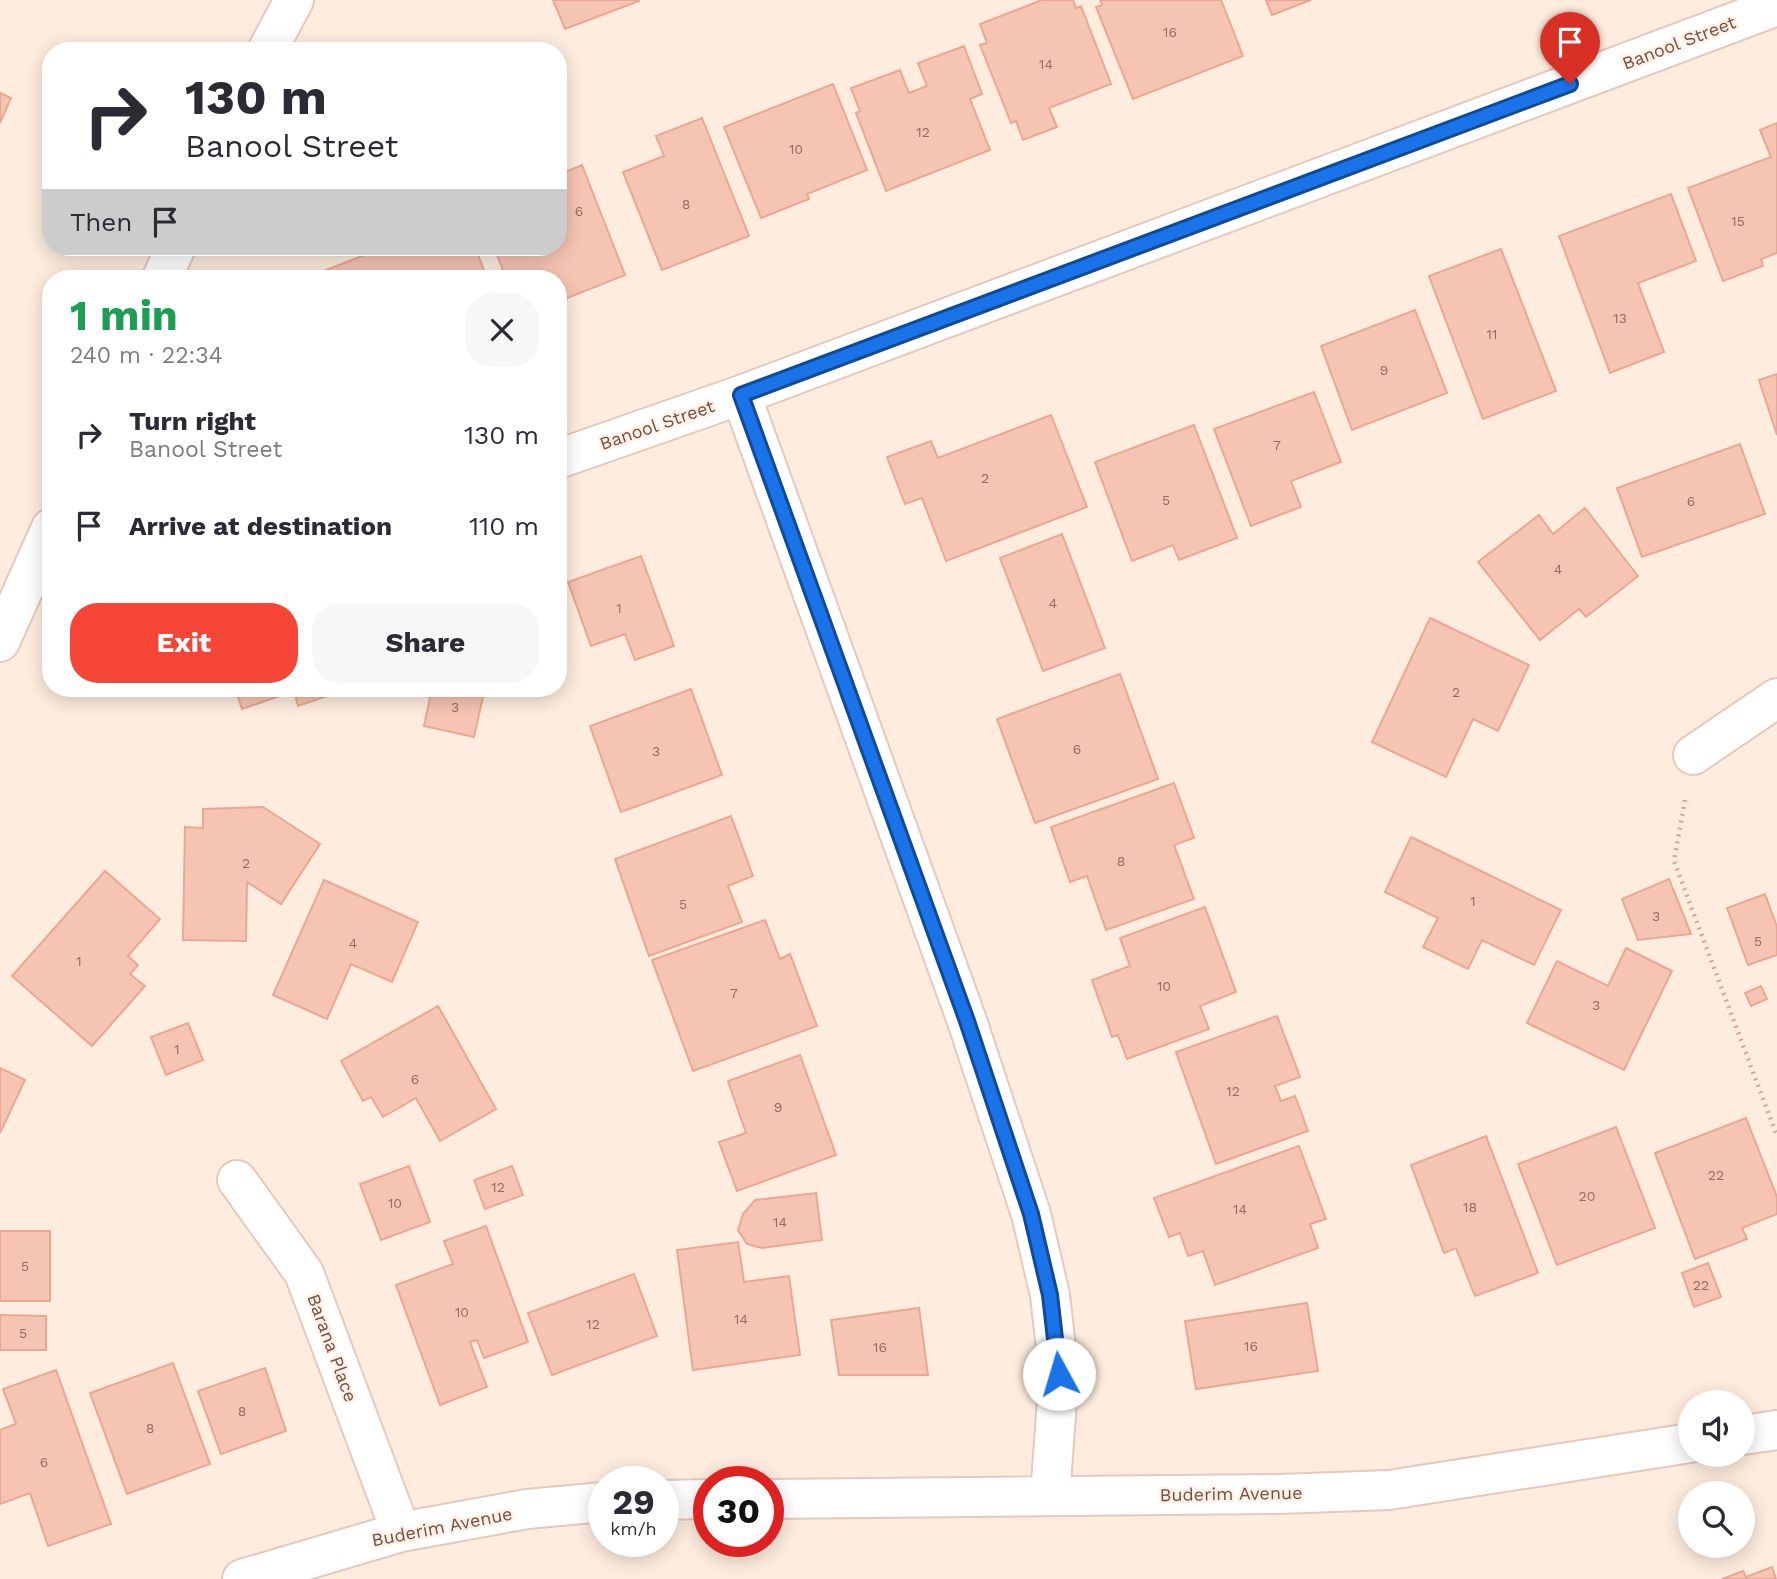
<!DOCTYPE html>
<meta charset="utf-8">
<style>
body{margin:0;font-family:"Work Sans",sans-serif;background:#f7f7f7;color:#2b2b33;height:100vh;display:flex;flex-direction:column;font-size:26px;white-space:nowrap}
*{box-sizing:border-box;margin:0}
p{font-size:23px;color:#7c7c81}
.icon{flex:none;width:38px;height:38px;fill:none;stroke:currentColor;stroke-width:2;stroke-linecap:round;stroke-linejoin:round}
.map{position:relative;flex:1;overflow:hidden}
.panel{position:absolute;left:42px;top:270px;width:525px;height:427px;display:flex;flex-direction:column;background:#fff;border-radius:28px;box-shadow:0 4px 18px #0003}
.panel>*{flex:none}
.top-card{position:absolute;left:42px;top:42px;width:525px;height:214px;border-radius:28px;box-shadow:0 4px 18px #0003;background:#fff;color:#2b2b33;overflow:hidden}
.tools{position:absolute;left:1678px;top:1390px;display:grid;gap:14px}
.tools a{display:grid;place-items:center;width:77px;height:77px;border-radius:50%;background:#fff;box-shadow:0 4px 18px #0003;font-size:35px}
.speed{position:absolute;left:588px;top:1466px;display:flex;gap:14px;font-size:35px;font-weight:700;text-align:center}
.speed>*{display:grid;place-content:center;width:91px;height:91px;border-radius:50%;background:#fff;box-shadow:0 4px 18px #0003;line-height:1}
.speed small{font-size:18px;font-weight:400}
.speed .limit{border:10px solid #d22;background:#fff;color:#111}
.pin{position:absolute;display:grid;place-items:center;width:60px;height:60px;color:#fff;margin:-72px -30px;border-radius:50% 50% 50% 0;rotate:-45deg;box-shadow:0 0 7px #0007}
.pin .icon{rotate:45deg}
.me{position:absolute;width:77px;margin:-38px;rotate:354deg;stroke-linejoin:round;filter:drop-shadow(0 0 5px #0008)}
.turn{display:flex;align-items:center;gap:24px;height:147px;padding:0 28px;font-size:32px}
.turn .icon{width:91px;height:91px;stroke-width:2.5}
.turn b{display:block;font-size:49px;line-height:60px}
.then{display:flex;align-items:center;height:66px;padding:0 28px;background:#0003;gap:14px;font-size:26px}
.round{display:grid;place-items:center;flex:none;width:74px;height:74px;border-radius:28px;background:#f7f7f7}
.overview{display:flex;align-items:center;justify-content:space-between;height:119px;padding:0 28px}
h1{font-size:42px;font-weight:700;line-height:52px;color:#1e9e55}
.primary-button{display:flex;gap:14px;margin-top:auto;padding:14px 28px}
.primary-button a{flex:1;height:80px;border-radius:28px;background:#f44537;color:#fff;font-size:28px;font-weight:700;line-height:80px;text-align:center}
.primary-button a+a{background:#f7f7f7;color:#2b2b33}
ul{padding:0;list-style:none}
li{display:flex;align-items:center;gap:21px;height:91px;padding:0 28px}
li div{flex:1}
li b{display:block;font-size:26px}
li em{font-style:normal}
.map>svg:first-child{display:block}
.building{fill:#f6c4b3;stroke:#eaa792;stroke-width:2}
.lines{fill:none;stroke-linecap:round;stroke-linejoin:round}
.minor-casing{stroke:#e5c9bc;stroke-width:42}
.path{stroke:#daa797;stroke-width:4.5;stroke-dasharray:2 5;stroke-linecap:butt}
.minor{stroke:#fff;stroke-width:38}
.route-casing{stroke:#114b97;stroke-width:18}
.route{stroke:#1a73e8;stroke-width:12}
.labels{text-anchor:middle;stroke-width:5;stroke-linejoin:round;paint-order:stroke}
.number-label{font-size:14px;fill:#966c60}
.street-label{font-size:18px;fill:#764e44;stroke:#fff1e6}
</style>
<div class="map">
<svg width="1777" height="1579" viewBox="0 0 1777 1579">
<rect width="100%" height="100%" fill="#feedde"/>
<g class="building">
<path d="M 553,0 L 639,0 L 639,1 L 565,29 Z"/>
<path d="M 1042,0 L 1073,0 L 1076,8 L 1081,6 L 1111,84 L 1049,108 L 1057,127 L 1023,140 L 1016,121 L 1011,123 L 980,45 L 987,43 L 980,24 Z"/>
<path d="M 1100,0 L 1221,0 L 1243,56 L 1133,99 L 1096,7 L 1102,5 Z"/>
<path d="M 1266,0 L 1311,0 L 1272,15 Z"/>
<path d="M 964,46 L 982,94 L 970,99 L 990,150 L 886,191 L 856,113 L 860,111 L 851,88 L 900,70 L 909,93 L 927,86 L 918,63 Z"/>
<path d="M 833,84 L 867,170 L 807,194 L 809,199 L 761,218 L 724,127 Z"/>
<path d="M 0,93 L 11,98 L 0,123 Z"/>
<path d="M 702,118 L 749,236 L 662,270 L 623,172 L 664,156 L 656,136 Z"/>
<path d="M 1777,123 L 1777,253 L 1761,259 L 1763,266 L 1723,281 L 1688,188 L 1771,157 L 1760,130 Z"/>
<path d="M 582,165 L 625,275 L 565,299 L 558,278 L 506,278 L 494,247 L 558,247 L 558,175 Z"/>
<path d="M 1671,194 L 1696,261 L 1638,283 L 1664,352 L 1610,373 L 1559,236 Z"/>
<path d="M 385,247 L 475,247 L 487,278 L 330,278 L 326,270 Z"/>
<path d="M 1501,249 L 1556,391 L 1483,419 L 1429,276 Z"/>
<path d="M 1415,310 L 1447,393 L 1352,430 L 1321,346 Z"/>
<path d="M 1777,374 L 1777,435 L 1759,380 Z"/>
<path d="M 1314,392 L 1341,462 L 1291,481 L 1301,507 L 1251,526 L 1214,429 Z"/>
<path d="M 1051,415 L 1087,507 L 946,561 L 922,498 L 905,504 L 887,457 L 931,441 L 938,458 Z"/>
<path d="M 1194,425 L 1237,538 L 1179,560 L 1173,545 L 1132,561 L 1095,462 Z"/>
<path d="M 1740,444 L 1765,514 L 1642,557 L 1617,488 Z"/>
<path d="M 1585,508 L 1638,576 L 1586,617 L 1579,609 L 1540,640 L 1478,562 L 1539,515 L 1553,534 Z"/>
<path d="M 1062,534 L 1105,648 L 1043,671 L 1000,558 Z"/>
<path d="M 641,556 L 674,646 L 635,660 L 625,634 L 591,646 L 568,582 Z"/>
<path d="M 1430,618 L 1529,665 L 1498,731 L 1473,719 L 1446,777 L 1372,742 Z"/>
<path d="M 1120,674 L 1158,779 L 1035,823 L 997,719 Z"/>
<path d="M 235,688 L 343,688 L 339,692 L 298,706 L 294,691 L 242,709 Z"/>
<path d="M 432,688 L 485,688 L 474,737 L 424,726 Z"/>
<path d="M 691,689 L 722,775 L 621,812 L 590,726 Z"/>
<path d="M 1174,783 L 1194,838 L 1174,845 L 1194,899 L 1106,930 L 1087,876 L 1070,882 L 1051,827 Z"/>
<path d="M 263,807 L 320,844 L 281,904 L 247,882 L 246,941 L 183,940 L 185,827 L 203,828 L 203,809 Z"/>
<path d="M 731,816 L 753,876 L 728,886 L 742,922 L 649,956 L 615,859 Z"/>
<path d="M 1411,837 L 1561,910 L 1534,965 L 1482,940 L 1468,969 L 1423,947 L 1438,918 L 1385,892 Z"/>
<path d="M 105,871 L 160,919 L 128,956 L 138,965 L 130,974 L 145,986 L 92,1046 L 12,976 Z"/>
<path d="M 1669,879 L 1691,934 L 1638,940 L 1622,899 Z"/>
<path d="M 324,880 L 418,922 L 392,982 L 351,964 L 327,1019 L 273,995 Z"/>
<path d="M 1765,894 L 1777,927 L 1777,955 L 1748,965 L 1727,908 Z"/>
<path d="M 1205,907 L 1236,992 L 1200,1006 L 1209,1029 L 1127,1059 L 1118,1035 L 1112,1037 L 1092,980 L 1130,966 L 1120,938 Z"/>
<path d="M 765,920 L 780,959 L 790,954 L 817,1026 L 693,1071 L 652,960 Z"/>
<path d="M 1626,948 L 1672,971 L 1624,1070 L 1527,1023 L 1557,961 L 1608,986 Z"/>
<path d="M 1761,986 L 1767,999 L 1751,1006 L 1745,993 Z"/>
<path d="M 438,1006 L 496,1109 L 440,1141 L 416,1098 L 383,1117 L 371,1097 L 363,1101 L 341,1061 Z"/>
<path d="M 1277,1016 L 1300,1077 L 1275,1086 L 1281,1101 L 1295,1096 L 1308,1131 L 1216,1164 L 1176,1052 Z"/>
<path d="M 188,1023 L 203,1060 L 166,1075 L 151,1037 Z"/>
<path d="M 800,1055 L 836,1155 L 737,1191 L 719,1142 L 746,1133 L 728,1081 Z"/>
<path d="M 0,1068 L 25,1080 L 0,1133 Z"/>
<path d="M 1746,1118 L 1777,1197 L 1777,1214 L 1742,1228 L 1747,1239 L 1695,1259 L 1655,1153 Z"/>
<path d="M 1616,1127 L 1655,1228 L 1557,1265 L 1518,1164 Z"/>
<path d="M 1486,1136 L 1538,1273 L 1475,1296 L 1456,1248 L 1444,1253 L 1411,1165 Z"/>
<path d="M 1299,1146 L 1326,1219 L 1310,1224 L 1318,1248 L 1215,1285 L 1203,1251 L 1188,1256 L 1180,1233 L 1169,1237 L 1154,1198 Z"/>
<path d="M 409,1166 L 430,1222 L 381,1240 L 360,1184 Z"/>
<path d="M 512,1166 L 523,1195 L 485,1209 L 474,1180 Z"/>
<path d="M 816,1193 L 822,1240 L 762,1248 L 747,1244 L 738,1230 L 743,1214 L 755,1200 Z"/>
<path d="M 486,1226 L 528,1342 L 484,1358 L 477,1340 L 470,1342 L 487,1387 L 440,1405 L 396,1285 L 453,1264 L 444,1241 Z"/>
<rect x="0" y="1231" width="50" height="70"/>
<path d="M 738,1242 L 744,1282 L 789,1276 L 800,1355 L 693,1370 L 677,1250 Z"/>
<path d="M 1708,1263 L 1721,1297 L 1694,1307 L 1682,1273 Z"/>
<path d="M 634,1274 L 657,1336 L 552,1375 L 528,1313 Z"/>
<path d="M 1307,1303 L 1318,1371 L 1196,1389 L 1185,1321 Z"/>
<path d="M 919,1308 L 928,1375 L 839,1375 L 831,1320 Z"/>
<path d="M 0,1315 L 46,1316 L 46,1350 L 0,1350 Z"/>
<path d="M 173,1363 L 210,1464 L 127,1494 L 90,1393 Z"/>
<path d="M 265,1368 L 286,1431 L 221,1454 L 198,1391 Z"/>
<path d="M 56,1370 L 111,1524 L 48,1546 L 30,1493 L 0,1504 L 0,1430 L 16,1424 L 3,1389 Z"/>
<path d="M 1772,1567 L 1776,1579 L 1722,1579 L 1743,1571 L 1746,1577 Z"/>
</g>
<g class="lines">
<g class="minor-casing">
<g id="minor">
<path d="M 267,51 L 294,0"/>
<path d="M 162,278 L 176,247"/>
<path d="M 741,395 L 967,1021 L 1031,1214 L 1050,1295 L 1059,1374 L 1050,1496"/>
<path d="M 558,459 L 741,395 L 1777,6"/>
<path d="M 0,642 L 51,528"/>
<path d="M 1693,755 L 1777,698"/>
<path d="M 237,1180 L 304,1273 L 401,1532"/>
<path d="M 1743,1435 L 1777,1430"/>
<path d="M 768,1499 L 1279,1494 L 1389,1490 L 1690,1443"/>
<path d="M 663,1500 L 709,1499"/>
<path d="M 242,1579 L 401,1532 L 527,1509 L 604,1502"/>
</g>
</g>
<path class="path" d="M 1685,800 L 1674,861 L 1777,1136"/>
<use href="#minor" class="minor"/>
</g>
<g class="lines">
<g class="route-casing">
<path id="route" d="M 1059,1374 L 1050,1295 L 1031,1214 L 967,1021 L 741,395 L 1570,84"/>
</g>
<use href="#route" class="route"/>
</g>
<g class="labels">
<g class="number-label">
<text x="1170" y="37">16</text>
<text x="1046" y="69">14</text>
<text x="923" y="137">12</text>
<text x="796" y="154">10</text>
<text x="686" y="209">8</text>
<text x="579" y="216">6</text>
<text x="1738" y="226">15</text>
<text x="1620" y="323">13</text>
<text x="1492" y="339">11</text>
<text x="1384" y="375">9</text>
<text x="1277" y="450">7</text>
<text x="985" y="483">2</text>
<text x="1166" y="505">5</text>
<text x="1691" y="506">6</text>
<text x="1558" y="574">4</text>
<text x="1053" y="608">4</text>
<text x="619" y="613">1</text>
<text x="1456" y="697">2</text>
<text x="455" y="712">3</text>
<text x="1077" y="754">6</text>
<text x="656" y="756">3</text>
<text x="1121" y="866">8</text>
<text x="246" y="868">2</text>
<text x="1473" y="906">1</text>
<text x="683" y="909">5</text>
<text x="1656" y="921">3</text>
<text x="1758" y="946">5</text>
<text x="353" y="948">4</text>
<text x="79" y="966">1</text>
<text x="1164" y="991">10</text>
<text x="734" y="998">7</text>
<text x="1596" y="1010">3</text>
<text x="177" y="1054">1</text>
<text x="415" y="1084">6</text>
<text x="1233" y="1096">12</text>
<text x="778" y="1112">9</text>
<text x="1716" y="1180">22</text>
<text x="498" y="1192">12</text>
<text x="1587" y="1201">20</text>
<text x="395" y="1208">10</text>
<text x="1470" y="1212">18</text>
<text x="1240" y="1214">14</text>
<text x="780" y="1227">14</text>
<text x="25" y="1271">5</text>
<text x="1701" y="1290">22</text>
<text x="462" y="1317">10</text>
<text x="741" y="1324">14</text>
<text x="593" y="1329">12</text>
<text x="23" y="1338">5</text>
<text x="1251" y="1351">16</text>
<text x="880" y="1352">16</text>
<text x="242" y="1416">8</text>
<text x="150" y="1433">8</text>
<text x="44" y="1467">6</text>
</g>
<g class="street-label">
<text transform="translate(1679 43) rotate(-21)" y="6">Banool Street</text>
<text transform="translate(657 425) rotate(-19)" y="6">Banool Street</text>
<text transform="translate(332 1348) rotate(70)" y="6">Barana Place</text>
<text transform="translate(1231 1494) rotate(-1)" y="6">Buderim Avenue</text>
<text transform="translate(442 1527) rotate(-11)" y="6">Buderim Avenue</text>
</g>
</g>
</svg>
<div class="tools">
<a><svg class="icon" aria-label="sound" viewBox="0 0 24 24"><path d="M4 9h4l5-4v14l-5-4H4zM17 9q2 3 0 6"/></svg></a>
<a><svg class="icon" aria-label="search" viewBox="0 0 24 24"><circle cx="10" cy="10" r="6"/><path d="M15 15l6 6"/></svg></a>
</div>
<div class="speed"><div>29<small>km/h</small></div><div class="limit">30</div></div>
<div class="pin" style="left:1570px;top:84px;background:#d93025"><svg class="icon" aria-label="arrive" viewBox="0 0 24 24"><path d="M6 21V4h12l-3 4 3 4H6"/></svg></div>
<svg class="me" style="left:1059px;top:1374px" viewBox="-20 -20 40 40"><circle r="19" fill="#fff"/><path d="M0-13L10 11 0 6-10 11z" fill="#1a73e8"/></svg>
<div class="top-card">
<div class="turn"><svg class="icon" aria-label="right" viewBox="0 0 24 24"><path d="M7 20v-9h11M14 6l5 5-5 5"/></svg><div><b>130 m</b>Banool Street</div></div>
<div class="then">Then<svg class="icon" aria-label="arrive" viewBox="0 0 24 24"><path d="M6 21V4h12l-3 4 3 4H6"/></svg></div>
</div>
<section class="panel">
<div class="overview"><div><h1>1 min</h1><p>240 m · 22:34</p></div><a class="round"><svg class="icon" aria-label="close" viewBox="0 0 24 24"><path d="M6 6l12 12M18 6L6 18"/></svg></a></div>
<ul>
<li><svg class="icon" aria-label="right" viewBox="0 0 24 24"><path d="M7 20v-9h11M14 6l5 5-5 5"/></svg><div><b>Turn right</b><p>Banool Street</p></div><em>130 m</em></li>
<li><svg class="icon" aria-label="arrive" viewBox="0 0 24 24"><path d="M6 21V4h12l-3 4 3 4H6"/></svg><div><b>Arrive at destination</b></div><em>110 m</em></li>
</ul>
<div class="primary-button"><a>Exit</a><a>Share</a></div>
</section>
</div>
